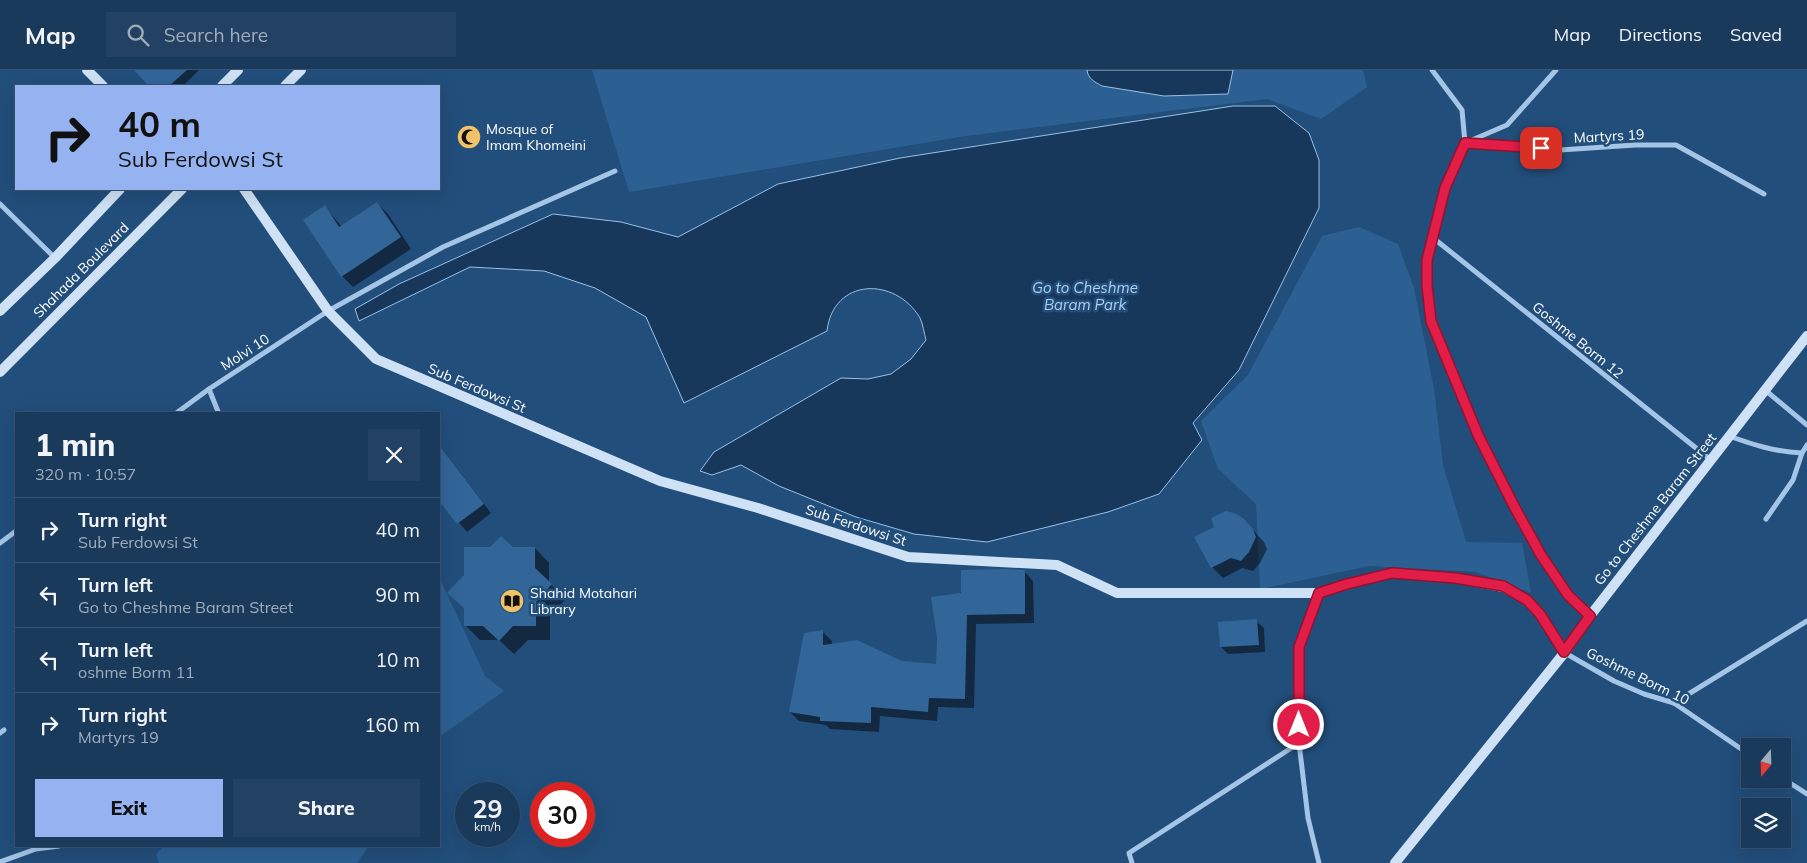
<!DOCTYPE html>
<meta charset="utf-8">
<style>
body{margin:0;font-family:Mulish,sans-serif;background:#234162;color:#f1f3f6;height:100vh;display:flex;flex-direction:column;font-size:19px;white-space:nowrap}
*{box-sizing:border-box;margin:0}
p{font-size:16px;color:#9fadbb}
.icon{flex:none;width:28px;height:28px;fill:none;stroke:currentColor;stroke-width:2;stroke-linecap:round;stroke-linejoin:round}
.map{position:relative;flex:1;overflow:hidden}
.details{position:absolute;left:15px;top:342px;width:425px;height:435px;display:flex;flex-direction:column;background:#1a3a5c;border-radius:0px;box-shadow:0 5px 20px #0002,0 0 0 1px #385472}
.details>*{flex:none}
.guide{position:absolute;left:15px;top:15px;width:425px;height:105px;border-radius:0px;box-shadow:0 5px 20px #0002,0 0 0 1px #385472;background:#95b2f1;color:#111;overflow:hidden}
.needle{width:32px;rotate:199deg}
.fabs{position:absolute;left:1741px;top:668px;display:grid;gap:10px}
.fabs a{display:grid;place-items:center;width:50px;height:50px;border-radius:0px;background:#1a3a5c;box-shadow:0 5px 20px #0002,0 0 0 1px #385472;font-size:25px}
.speed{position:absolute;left:455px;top:712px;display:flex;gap:10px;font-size:25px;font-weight:700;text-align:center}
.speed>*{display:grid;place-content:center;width:65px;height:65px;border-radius:50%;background:#1a3a5c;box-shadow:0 5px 20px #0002,0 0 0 1px #385472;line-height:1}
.speed small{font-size:12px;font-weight:400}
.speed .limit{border:8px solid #d22;background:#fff;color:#111}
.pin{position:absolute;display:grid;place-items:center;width:42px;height:42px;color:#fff;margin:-21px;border-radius:10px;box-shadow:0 2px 8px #0006}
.me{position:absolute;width:55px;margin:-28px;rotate:0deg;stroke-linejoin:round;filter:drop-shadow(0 0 4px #0008)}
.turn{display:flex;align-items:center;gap:18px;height:105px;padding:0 20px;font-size:22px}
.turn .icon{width:65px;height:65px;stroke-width:2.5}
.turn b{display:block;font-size:35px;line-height:42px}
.round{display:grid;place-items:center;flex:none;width:52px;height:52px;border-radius:0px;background:#234162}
.overview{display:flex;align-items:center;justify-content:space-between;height:85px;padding:0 20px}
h1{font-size:30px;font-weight:800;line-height:38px}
.button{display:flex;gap:10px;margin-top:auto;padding:10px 20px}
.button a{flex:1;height:58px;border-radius:0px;background:#95b2f1;color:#111;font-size:20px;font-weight:800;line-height:58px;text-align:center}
.button a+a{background:#234162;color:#f1f3f6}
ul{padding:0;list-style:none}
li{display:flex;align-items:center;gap:15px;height:65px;padding:0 20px;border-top:1px solid #385472}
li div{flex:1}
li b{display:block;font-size:19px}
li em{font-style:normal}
header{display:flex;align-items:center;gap:30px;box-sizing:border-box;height:70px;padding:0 25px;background:#1a3a5c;border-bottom:1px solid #385472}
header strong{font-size:24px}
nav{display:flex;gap:28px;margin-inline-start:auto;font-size:18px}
.search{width:350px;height:45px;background:#234162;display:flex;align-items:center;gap:12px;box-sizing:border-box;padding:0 18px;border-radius:0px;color:#9fadbb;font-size:19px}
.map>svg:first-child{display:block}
.green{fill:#2c6093}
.water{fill:#17385b;stroke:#98c1e7}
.shadow{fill:#0007}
.building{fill:#326598}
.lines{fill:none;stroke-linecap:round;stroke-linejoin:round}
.street{stroke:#a4c5e5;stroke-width:5}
.secondary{stroke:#cee1f5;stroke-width:10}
.route-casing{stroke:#92132f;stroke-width:12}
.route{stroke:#e11d48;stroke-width:9}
.labels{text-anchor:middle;stroke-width:5;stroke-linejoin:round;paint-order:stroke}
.poi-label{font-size:14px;fill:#fff;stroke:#224e7b;text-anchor:start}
.street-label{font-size:14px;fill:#fff;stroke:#224e7b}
.water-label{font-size:15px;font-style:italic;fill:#b0cfed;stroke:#224e7b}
</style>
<header>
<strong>Map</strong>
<div class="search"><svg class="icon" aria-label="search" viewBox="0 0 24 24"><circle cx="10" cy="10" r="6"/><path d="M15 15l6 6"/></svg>Search here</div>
<nav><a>Map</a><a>Directions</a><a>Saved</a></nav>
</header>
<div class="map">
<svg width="1807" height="793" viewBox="0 0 1807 793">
<rect width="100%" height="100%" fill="#224e7b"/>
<g class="green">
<path d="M 592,0 L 1363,0 L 1367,17 L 1321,49 L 1267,29 L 966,66 L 629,122 Z"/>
<path d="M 1359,157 L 1398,174 L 1414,218 L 1434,319 L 1443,395 L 1466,472 L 1522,473 L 1531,523 L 1476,502 L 1369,496 L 1260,519 L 1256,434 L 1218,399 L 1201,351 L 1248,305 L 1322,166 Z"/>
<path d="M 439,507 L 485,606 L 504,621 L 439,667 Z"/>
<path d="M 164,776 L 369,776 L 357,793 L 159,793 L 156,784 Z"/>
</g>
<g class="water">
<path d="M 1087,0 L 1233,0 L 1228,24 L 1164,26 L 1102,16 C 1095,12 1088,9 1087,0 Z"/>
<path d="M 1233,36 L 1275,36 L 1309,63 L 1319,90 L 1319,138 L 1239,300 L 1193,353 L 1202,370 L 1159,424 L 1108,442 L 987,472 L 914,464 L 856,447 L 779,416 L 741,395 L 712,405 L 700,401 L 714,382 L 841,308 L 868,309 L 891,304 L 911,289 L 926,270 C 924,263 923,254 920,248 C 895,206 833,208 827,261 L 684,333 L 646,247 L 595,218 L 544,201 L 470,197 L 359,251 L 355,239 L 399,214 L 553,144 L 621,152 L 678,167 L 778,114 L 900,88 Z"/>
</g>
<g class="shadow">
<path d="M 136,0 L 199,0 L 183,16 L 151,16 Z"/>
<path d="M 377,133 L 388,144 L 411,179 L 353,217 L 342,206 L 325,137 L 342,157 Z"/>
<path d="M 439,375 L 491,443 L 467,462 L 439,429 Z"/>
<path d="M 1243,449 L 1264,472 L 1267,479 L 1260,493 L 1253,501 L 1242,498 L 1223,508 L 1212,497 Z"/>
<path d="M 512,478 L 535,478 L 549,493 L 549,513 L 566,529 L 550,546 L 550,570 L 528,570 L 514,584 L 499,570 L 480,570 L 466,556 Z"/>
<path d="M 1024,501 L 1033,511 L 1034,553 L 976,554 L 974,638 L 938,637 L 937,651 L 880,646 L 879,662 L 830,659 L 826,655 L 799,651 L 790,642 L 823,562 L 832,571 L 832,575 L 901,593 L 937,596 L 962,525 Z"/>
<path d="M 1256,551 L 1264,558 L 1265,582 L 1228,584 L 1221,577 Z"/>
</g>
<g class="building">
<path d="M 134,0 L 187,0 L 169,16 L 149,16 Z"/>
<path d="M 377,132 L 401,167 L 341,207 L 303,150 L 325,135 L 339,157 Z"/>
<path d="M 439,375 L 484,434 L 457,454 L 439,431 Z"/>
<path d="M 1226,441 L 1234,443 L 1243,448 L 1253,459 L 1256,467 L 1249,482 L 1241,491 L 1231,488 L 1211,498 L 1194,467 L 1214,457 L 1211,448 Z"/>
<path d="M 501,466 L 513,477 L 535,477 L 535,498 L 552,514 L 536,532 L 536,556 L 513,556 L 499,571 L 483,556 L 464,556 L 464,538 L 447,523 L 464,505 L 464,477 L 490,477 Z"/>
<path d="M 1005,499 L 1025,500 L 1025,544 L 967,545 L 965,629 L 929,628 L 928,642 L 871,637 L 871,653 L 820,651 L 820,647 L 789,642 L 804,563 L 823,560 L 823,575 L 857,570 L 902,591 L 936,594 L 937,568 L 931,527 L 961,523 L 961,500 Z"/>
<path d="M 1257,549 L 1259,575 L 1220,577 L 1218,552 Z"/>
</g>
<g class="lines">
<g class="street">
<path d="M 1432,0 L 1462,40 L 1465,73 L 1560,80 L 1635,75 L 1676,75 L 1764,124"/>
<path d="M 1556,0 L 1507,55 L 1465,73 L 1445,118 L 1427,190 L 1427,216 L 1431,251 L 1478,365 L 1515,439 L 1541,485 L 1568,525 L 1590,546"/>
<path d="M 0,134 L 55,188"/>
<path d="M 1432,167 L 1711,390"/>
<path d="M 209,319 L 219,344"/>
<path d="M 1765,320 L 1807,355"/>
<path d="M 175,344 L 209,319 L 328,241 L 443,177 L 615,101"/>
<path d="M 1729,366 C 1754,375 1776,382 1802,383 L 1807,375"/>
<path d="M 1766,449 L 1793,410 L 1802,383"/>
<path d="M 0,473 L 16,461"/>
<path d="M 1319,523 L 1299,577 L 1299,673 L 1308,748 L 1319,793"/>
<path d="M 1565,583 L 1614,611 L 1644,624 L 1674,633 L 1750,685"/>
<path d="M 1674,633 L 1807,551"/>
<path d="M 0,663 L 4,660"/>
<path d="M 1782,708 L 1807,724"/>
<path d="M 0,792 L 36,779 L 59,776"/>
<path d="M 1132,793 L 1129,783 L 1299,673"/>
</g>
<g class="secondary">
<path d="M 87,0 L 103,16"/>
<path d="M 222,16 L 238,0"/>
<path d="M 285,16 L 301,0"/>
<path d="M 244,119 L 328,241 L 376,289 L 660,411 L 758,438 L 908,487 L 1057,495 L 1117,523 L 1319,523 L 1347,514 L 1392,503 L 1455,508 L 1503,517 L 1527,530 L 1540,544 L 1565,582"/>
<path d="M 0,241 L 55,188 L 120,119"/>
<path d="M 0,302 L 182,119"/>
<path d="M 1395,793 L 1565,582 L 1590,546 L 1807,266"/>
</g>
</g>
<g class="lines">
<g class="route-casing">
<path id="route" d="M 1299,655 L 1299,577 L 1319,523 L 1347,514 L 1392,503 L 1455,508 L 1503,516 L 1527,530 L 1540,544 L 1564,582 L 1590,546 L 1568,525 L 1541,485 L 1515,438 L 1478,365 L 1431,251 L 1427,216 L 1427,190 L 1445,118 L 1465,73 L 1541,78"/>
</g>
<use href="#route" class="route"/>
</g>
<defs>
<g id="mosque-disc" transform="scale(1.25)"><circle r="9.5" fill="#f1c267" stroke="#224e7b"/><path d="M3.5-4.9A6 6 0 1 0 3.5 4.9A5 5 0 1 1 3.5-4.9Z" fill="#111"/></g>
<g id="library-disc" transform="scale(1.25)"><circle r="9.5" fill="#f1c267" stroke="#224e7b"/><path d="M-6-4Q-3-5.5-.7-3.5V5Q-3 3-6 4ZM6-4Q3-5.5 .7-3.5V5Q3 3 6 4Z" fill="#111"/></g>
</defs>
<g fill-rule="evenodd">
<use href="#mosque-disc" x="469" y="67"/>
<use href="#library-disc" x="512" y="531"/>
</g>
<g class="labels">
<g class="poi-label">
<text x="486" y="64">Mosque of<tspan x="486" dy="16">Imam Khomeini</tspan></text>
<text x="530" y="528">Shahid Motahari<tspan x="530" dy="16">Library</tspan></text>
</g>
<g class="street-label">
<text transform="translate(1609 66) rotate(-3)" y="5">Martyrs 19</text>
<text transform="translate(81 200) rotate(-45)" y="5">Shahada Boulevard</text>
<text transform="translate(1578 270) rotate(39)" y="5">Goshme Borm 12</text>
<text transform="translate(245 282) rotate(-33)" y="5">Molvi 10</text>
<text transform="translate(477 318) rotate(23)" y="5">Sub Ferdowsi St</text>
<text transform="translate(1655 439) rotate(-52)" y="5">Go to Cheshme Baram Street</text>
<text transform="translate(856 455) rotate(18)" y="5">Sub Ferdowsi St</text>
<text transform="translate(1638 606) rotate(26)" y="5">Goshme Borm 10</text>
</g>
<g class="water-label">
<text x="1085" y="223">Go to Cheshme<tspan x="1085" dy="17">Baram Park</tspan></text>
</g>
</g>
</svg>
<div class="fabs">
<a><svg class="needle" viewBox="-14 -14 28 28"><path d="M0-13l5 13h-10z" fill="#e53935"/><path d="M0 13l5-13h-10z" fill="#9fadbb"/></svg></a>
<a><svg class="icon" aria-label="layers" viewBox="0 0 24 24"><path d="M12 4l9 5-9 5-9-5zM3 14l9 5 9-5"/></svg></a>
</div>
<div class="speed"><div>29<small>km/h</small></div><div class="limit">30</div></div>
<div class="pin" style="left:1541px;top:78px;background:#d93025"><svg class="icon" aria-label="arrive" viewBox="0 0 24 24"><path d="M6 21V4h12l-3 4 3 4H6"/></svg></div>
<svg class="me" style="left:1299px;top:655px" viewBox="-20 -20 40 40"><circle r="17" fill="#e11d48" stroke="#fff" stroke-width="3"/><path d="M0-11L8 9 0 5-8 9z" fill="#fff"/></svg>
<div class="guide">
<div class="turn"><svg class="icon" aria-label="right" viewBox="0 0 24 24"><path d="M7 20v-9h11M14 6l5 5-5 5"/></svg><div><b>40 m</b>Sub Ferdowsi St</div></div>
</div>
<section class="details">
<div class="overview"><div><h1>1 min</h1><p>320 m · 10:57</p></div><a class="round"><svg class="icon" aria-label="close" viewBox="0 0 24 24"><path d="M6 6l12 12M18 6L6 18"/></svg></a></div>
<ul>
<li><svg class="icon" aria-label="right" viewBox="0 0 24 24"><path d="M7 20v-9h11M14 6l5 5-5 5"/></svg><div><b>Turn right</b><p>Sub Ferdowsi St</p></div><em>40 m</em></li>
<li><svg class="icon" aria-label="left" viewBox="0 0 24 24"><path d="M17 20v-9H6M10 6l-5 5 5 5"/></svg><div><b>Turn left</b><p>Go to Cheshme Baram Street</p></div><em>90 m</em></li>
<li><svg class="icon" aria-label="left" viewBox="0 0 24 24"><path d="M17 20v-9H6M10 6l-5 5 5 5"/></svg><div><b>Turn left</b><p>oshme Borm 11</p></div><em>10 m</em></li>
<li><svg class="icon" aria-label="right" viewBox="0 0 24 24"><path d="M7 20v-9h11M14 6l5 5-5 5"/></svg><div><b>Turn right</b><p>Martyrs 19</p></div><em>160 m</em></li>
</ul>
<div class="button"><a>Exit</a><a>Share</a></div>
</section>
</div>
